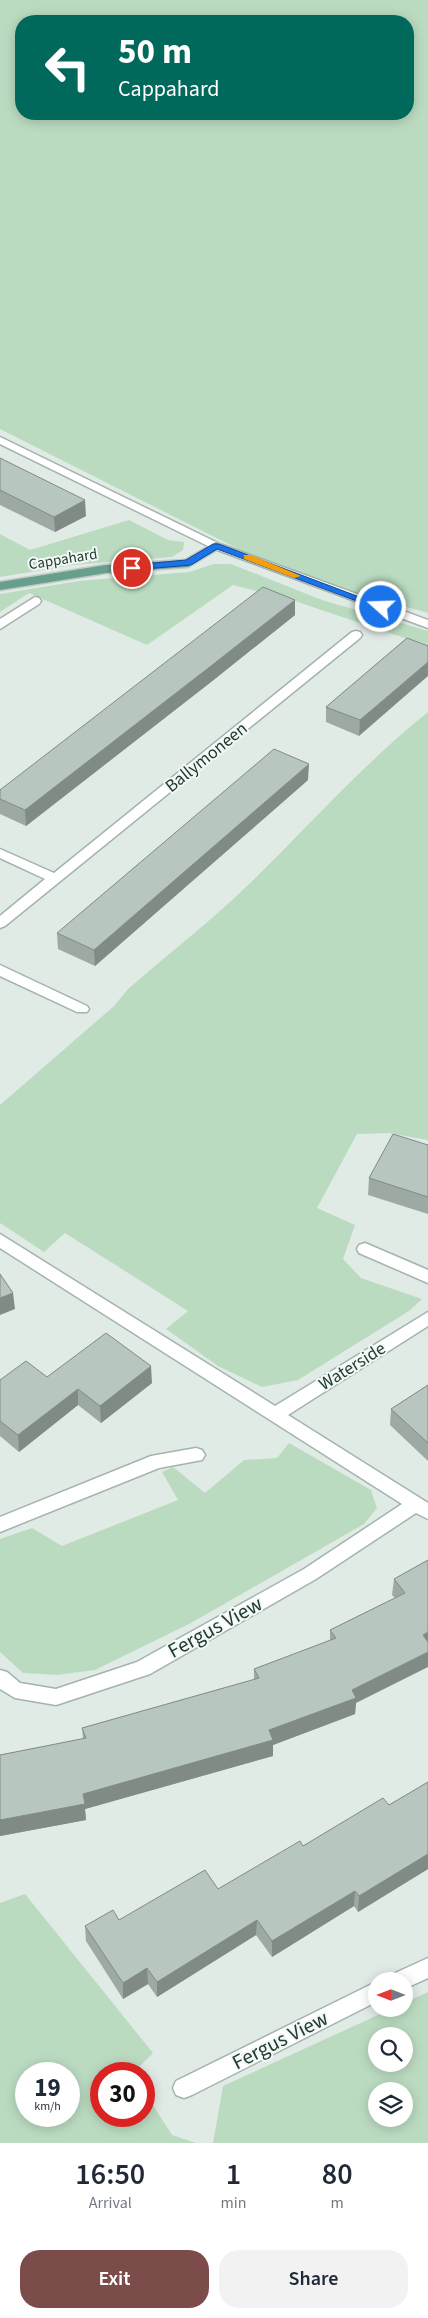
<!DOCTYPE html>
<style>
body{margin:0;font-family:"Source Sans 3",sans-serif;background:#f2f2f3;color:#1f2937;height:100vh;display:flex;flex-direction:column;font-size:19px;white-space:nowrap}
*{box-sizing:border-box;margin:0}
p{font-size:16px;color:#747a83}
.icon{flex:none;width:28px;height:28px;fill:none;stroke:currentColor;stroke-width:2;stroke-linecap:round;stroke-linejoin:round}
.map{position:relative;height:2143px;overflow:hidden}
.drawer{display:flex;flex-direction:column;background:#fff;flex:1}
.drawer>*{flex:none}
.guide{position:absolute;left:15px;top:15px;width:399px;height:105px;border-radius:20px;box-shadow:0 2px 12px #0003;background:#00695c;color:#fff;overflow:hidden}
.needle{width:32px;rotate:270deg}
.buttons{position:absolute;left:368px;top:1972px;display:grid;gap:10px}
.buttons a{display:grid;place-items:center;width:45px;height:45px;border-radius:50%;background:#fff;box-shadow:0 2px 12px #0003;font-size:25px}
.speed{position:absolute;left:15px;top:2062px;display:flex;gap:10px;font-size:25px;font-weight:700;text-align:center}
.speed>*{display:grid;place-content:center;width:65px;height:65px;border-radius:50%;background:#fff;box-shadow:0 2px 12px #0003;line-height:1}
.speed small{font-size:12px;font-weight:400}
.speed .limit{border:8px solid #d22;background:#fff;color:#111}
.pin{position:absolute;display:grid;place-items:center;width:42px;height:42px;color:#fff;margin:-21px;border:2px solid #fff;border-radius:50%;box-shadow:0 1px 5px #0007}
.me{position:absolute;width:55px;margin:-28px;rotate:290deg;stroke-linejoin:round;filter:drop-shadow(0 0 4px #0008)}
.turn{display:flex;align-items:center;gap:18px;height:105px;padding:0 20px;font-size:22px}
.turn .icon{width:65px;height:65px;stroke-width:2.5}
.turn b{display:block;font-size:35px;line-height:42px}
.eta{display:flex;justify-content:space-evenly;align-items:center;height:85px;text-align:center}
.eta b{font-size:30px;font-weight:600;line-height:35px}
.primary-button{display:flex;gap:10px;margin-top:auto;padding:10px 20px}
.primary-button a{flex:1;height:58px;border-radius:20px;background:#7b4c49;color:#fff;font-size:20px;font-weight:600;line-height:58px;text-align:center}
.primary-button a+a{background:#f2f2f3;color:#1f2937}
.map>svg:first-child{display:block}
.green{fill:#bbdbc1;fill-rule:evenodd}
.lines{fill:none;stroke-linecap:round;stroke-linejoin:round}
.minor-casing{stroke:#a4b3ad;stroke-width:3}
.major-casing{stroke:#c1c8c6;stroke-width:3}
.minor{fill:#fff;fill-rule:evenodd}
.major{fill:#689f8c;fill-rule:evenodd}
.wall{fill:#9daaa4}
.shaded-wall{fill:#808b86}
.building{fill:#b7c6bf;stroke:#808b86}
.route{fill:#1a73e8;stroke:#114b97}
.slow{fill:#f59e0b}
.labels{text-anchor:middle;stroke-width:4;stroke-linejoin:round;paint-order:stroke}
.far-street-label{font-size:15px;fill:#223b33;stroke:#f2f8f4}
.street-label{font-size:18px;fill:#223b33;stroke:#f2f8f4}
.near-street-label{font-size:21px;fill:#223b33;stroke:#f2f8f4}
</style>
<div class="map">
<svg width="428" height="2143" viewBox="0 0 428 2143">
<rect width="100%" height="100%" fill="#e1ebe6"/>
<g class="green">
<path d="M 0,0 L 428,0 L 428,613 L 328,585 L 264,562 L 0,429 ZM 21,21 L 408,21 L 408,114 L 21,114 Z"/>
<path d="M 129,520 L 168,540 L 184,542 L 183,550 L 172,557 L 73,565 L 0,577 L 0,534 L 30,550 Z"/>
<path d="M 214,564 L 231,564 L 322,600 L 428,631 L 428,646 L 286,598 L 233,585 L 147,645 L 29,593 L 0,612 L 0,594 L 79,581 L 189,572 Z"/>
<path d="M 428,712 L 428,1140 L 389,1133 L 357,1134 L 317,1208 L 355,1225 L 343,1259 L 361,1278 L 422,1299 L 409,1311 L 298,1380 L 262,1387 L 218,1366 L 166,1329 L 188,1311 L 65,1233 L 44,1252 L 0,1223 L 0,1105 L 114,1006 L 128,989 C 168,954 210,922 248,885 C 308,827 363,764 428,712 Z"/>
<path d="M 289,1443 L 371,1490 L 377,1508 L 364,1524 L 191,1623 L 95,1670 L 57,1675 L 23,1673 L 0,1652 L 0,1539 L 32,1528 L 62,1546 L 178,1500 L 162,1472 L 173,1467 L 205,1493 L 244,1460 L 277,1458 Z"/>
<path d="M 25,1894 L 153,2053 L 132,2074 L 101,2074 L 101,2116 L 144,2116 L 144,2091 L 172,2135 L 196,2143 L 0,2143 L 0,1903 ZM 26,2074 L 69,2074 L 69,2116 L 26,2116 Z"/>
<path d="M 428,1992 L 428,2143 L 213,2143 L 223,2086 L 391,2009 L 404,2009 L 404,2003 ZM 376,2036 L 404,2036 L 404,2064 L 376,2064 ZM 376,2091 L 404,2091 L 404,2119 L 376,2119 Z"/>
</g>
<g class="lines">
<g class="minor-casing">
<g id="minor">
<path d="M 0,437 L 220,544 L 428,620 L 428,628 L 212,548 L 0,444 Z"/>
<path d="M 35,597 L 39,598 L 41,601 L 39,604 L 0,629 L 0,619 Z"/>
<path d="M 356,631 L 360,632 L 362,635 L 360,638 L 5,926 L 0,928 L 0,916 L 45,879 L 0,858 L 0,849 L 54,873 L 352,632 Z"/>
<path d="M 0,965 L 87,1006 L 89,1009 L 87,1012 L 77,1012 L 0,976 Z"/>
<path d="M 0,1234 L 275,1406 L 428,1312 L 428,1326 L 288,1415 L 428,1503 L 428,1519 L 416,1513 L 316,1579 L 150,1674 L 56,1705 L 15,1698 L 0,1689 L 0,1670 L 7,1672 L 20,1683 L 56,1689 L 137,1662 L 304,1569 L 402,1504 L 0,1248 Z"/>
<path d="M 365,1243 L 428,1270 L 428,1283 L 359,1253 L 357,1249 L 359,1245 Z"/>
<path d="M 196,1448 L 202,1450 L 205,1455 L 202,1460 L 159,1468 L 0,1532 L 0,1517 L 151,1456 Z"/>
<path d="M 428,1958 L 428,1978 L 404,1989 L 404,1981 L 390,1981 L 393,1974 Z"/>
<path d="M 376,1982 L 376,2002 L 192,2095 L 184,2098 L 176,2095 L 173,2088 L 176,2081 Z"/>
</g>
</g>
<g class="major-casing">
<path id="major" d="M 216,542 L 220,544 L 222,546 L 220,548 L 188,567 L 106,573 L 0,590 L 0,582 L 106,565 L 185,560 Z"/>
</g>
<use href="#minor" class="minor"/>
<use href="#major" class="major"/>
</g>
<g class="wall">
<path d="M 0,458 L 86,516 L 55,532 L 0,505 Z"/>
<path d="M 295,600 L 295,615 L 211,682 L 26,826 L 0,814 L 0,790 Z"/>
<path d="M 407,638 L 359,736 L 326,722 L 326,707 Z"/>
<path d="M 308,780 L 95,966 L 58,949 L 57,933 Z"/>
<path d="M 428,1145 L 428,1214 L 368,1195 L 369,1178 Z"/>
<path d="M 47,1377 L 152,1383 L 101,1423 L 78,1405 L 19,1452 L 0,1436 L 0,1380 Z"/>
<path d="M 428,1385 L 428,1461 L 390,1425 L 391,1409 Z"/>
<path d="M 428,1560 L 356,1703 L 355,1714 L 273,1745 L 273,1756 L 85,1809 L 86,1820 L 0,1836 L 0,1755 L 83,1739 L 82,1728 L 254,1680 L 254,1669 L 330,1641 L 330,1630 L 395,1598 L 392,1595 L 394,1579 Z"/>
<path d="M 428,1782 L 428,1869 L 358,1912 L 354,1906 L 272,1957 L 256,1935 L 157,1997 L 148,1984 L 123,1999 L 86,1941 L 85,1926 L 119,1920 L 218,1889 L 303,1846 L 389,1805 Z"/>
</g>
<g class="shaded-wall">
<path d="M 85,500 L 86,516 L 55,532 L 54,517 Z"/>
<path d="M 295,600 L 295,615 L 211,682 L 26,826 L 25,810 Z"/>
<path d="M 428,662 L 428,676 L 359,736 L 360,720 Z"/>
<path d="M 309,764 L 308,780 L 95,966 L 94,950 Z"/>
<path d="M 13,1293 L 15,1309 L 0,1315 L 0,1298 Z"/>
<path d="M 151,1366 L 152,1383 L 101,1423 L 100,1406 Z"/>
<path d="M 78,1389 L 78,1405 L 19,1452 L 18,1435 Z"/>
<path d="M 428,1632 L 428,1647 L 423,1635 Z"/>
<path d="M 428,1652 L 428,1667 L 356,1703 L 355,1714 L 273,1745 L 273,1756 L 85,1809 L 86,1820 L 0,1836 L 0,1820 L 83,1794 L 269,1730 Z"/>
<path d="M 428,1854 L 428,1869 L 358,1912 L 359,1896 Z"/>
<path d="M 355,1891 L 354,1906 L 272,1957 L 272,1941 Z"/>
<path d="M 257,1920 L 256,1935 L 157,1997 L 157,1982 Z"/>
<path d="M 147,1968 L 148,1984 L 123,1999 L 123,1983 Z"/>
</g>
<g class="building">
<path d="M 0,458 L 85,500 L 54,517 L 0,490 Z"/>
<path d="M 263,587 L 295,600 L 211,666 L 25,810 L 0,799 L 0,790 Z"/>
<path d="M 407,638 L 428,646 L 428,662 L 360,720 L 326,707 Z"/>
<path d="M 274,749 L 309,764 L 94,950 L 57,933 Z"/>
<path d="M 393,1134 L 428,1145 L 428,1197 L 369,1178 Z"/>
<path d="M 0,1274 L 13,1293 L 0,1298 Z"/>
<path d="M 106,1333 L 151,1366 L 100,1406 L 78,1389 L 18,1435 L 0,1421 L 0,1380 L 26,1361 L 47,1377 Z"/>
<path d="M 428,1385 L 428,1443 L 391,1409 Z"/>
<path d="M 428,1560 L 428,1632 L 423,1635 L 428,1642 L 428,1652 L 352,1690 L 356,1698 L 269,1730 L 273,1740 L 83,1794 L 85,1804 L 0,1820 L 0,1755 L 86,1738 L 82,1728 L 259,1678 L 254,1669 L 336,1638 L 330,1630 L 405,1593 L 394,1579 Z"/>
<path d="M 428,1782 L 428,1854 L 359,1896 L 355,1891 L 272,1941 L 257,1920 L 157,1982 L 147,1968 L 123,1983 L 85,1926 L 113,1910 L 119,1920 L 205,1870 L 218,1889 L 300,1841 L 303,1846 L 383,1798 L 389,1805 Z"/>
</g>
<path class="route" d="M 213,544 L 219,544 L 386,607 L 378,609 L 217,549 L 191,565 L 132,570 L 128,568 L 132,565 L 186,560 Z"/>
<path class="slow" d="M 244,555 L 251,555 L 301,576 L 294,578 L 244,559 Z"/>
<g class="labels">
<g class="far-street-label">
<text transform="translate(63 559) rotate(-9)" y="5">Cappahard</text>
</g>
<g class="street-label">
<text transform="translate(206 757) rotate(-39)" y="6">Ballymoneen</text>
<text transform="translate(352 1366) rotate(-32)" y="6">Waterside</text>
</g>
<g class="near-street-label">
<text transform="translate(215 1627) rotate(-29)" y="7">Fergus View</text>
<text transform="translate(280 2040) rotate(-27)" y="7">Fergus View</text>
</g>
</g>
</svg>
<div class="buttons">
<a><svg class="needle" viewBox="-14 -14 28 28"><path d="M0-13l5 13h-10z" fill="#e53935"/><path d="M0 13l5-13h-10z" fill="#747a83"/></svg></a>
<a><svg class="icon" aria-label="search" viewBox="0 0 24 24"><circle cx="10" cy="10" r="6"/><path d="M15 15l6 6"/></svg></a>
<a><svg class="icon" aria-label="layers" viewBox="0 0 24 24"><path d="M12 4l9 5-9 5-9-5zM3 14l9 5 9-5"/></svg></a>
</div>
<div class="speed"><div>19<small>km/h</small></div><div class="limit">30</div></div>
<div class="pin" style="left:132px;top:568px;background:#d93025"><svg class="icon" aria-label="arrive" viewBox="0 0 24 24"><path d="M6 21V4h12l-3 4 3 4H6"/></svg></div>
<svg class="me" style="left:381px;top:607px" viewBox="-20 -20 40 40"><circle r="17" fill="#1a73e8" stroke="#fff" stroke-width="3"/><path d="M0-11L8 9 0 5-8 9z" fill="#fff"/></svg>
<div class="guide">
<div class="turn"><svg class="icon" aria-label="left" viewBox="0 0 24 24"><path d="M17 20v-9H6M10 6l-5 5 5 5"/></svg><div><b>50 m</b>Cappahard</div></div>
</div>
</div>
<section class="drawer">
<div class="eta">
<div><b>16:50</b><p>Arrival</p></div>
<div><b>1</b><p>min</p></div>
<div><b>80</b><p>m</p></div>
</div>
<div class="primary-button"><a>Exit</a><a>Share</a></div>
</section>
